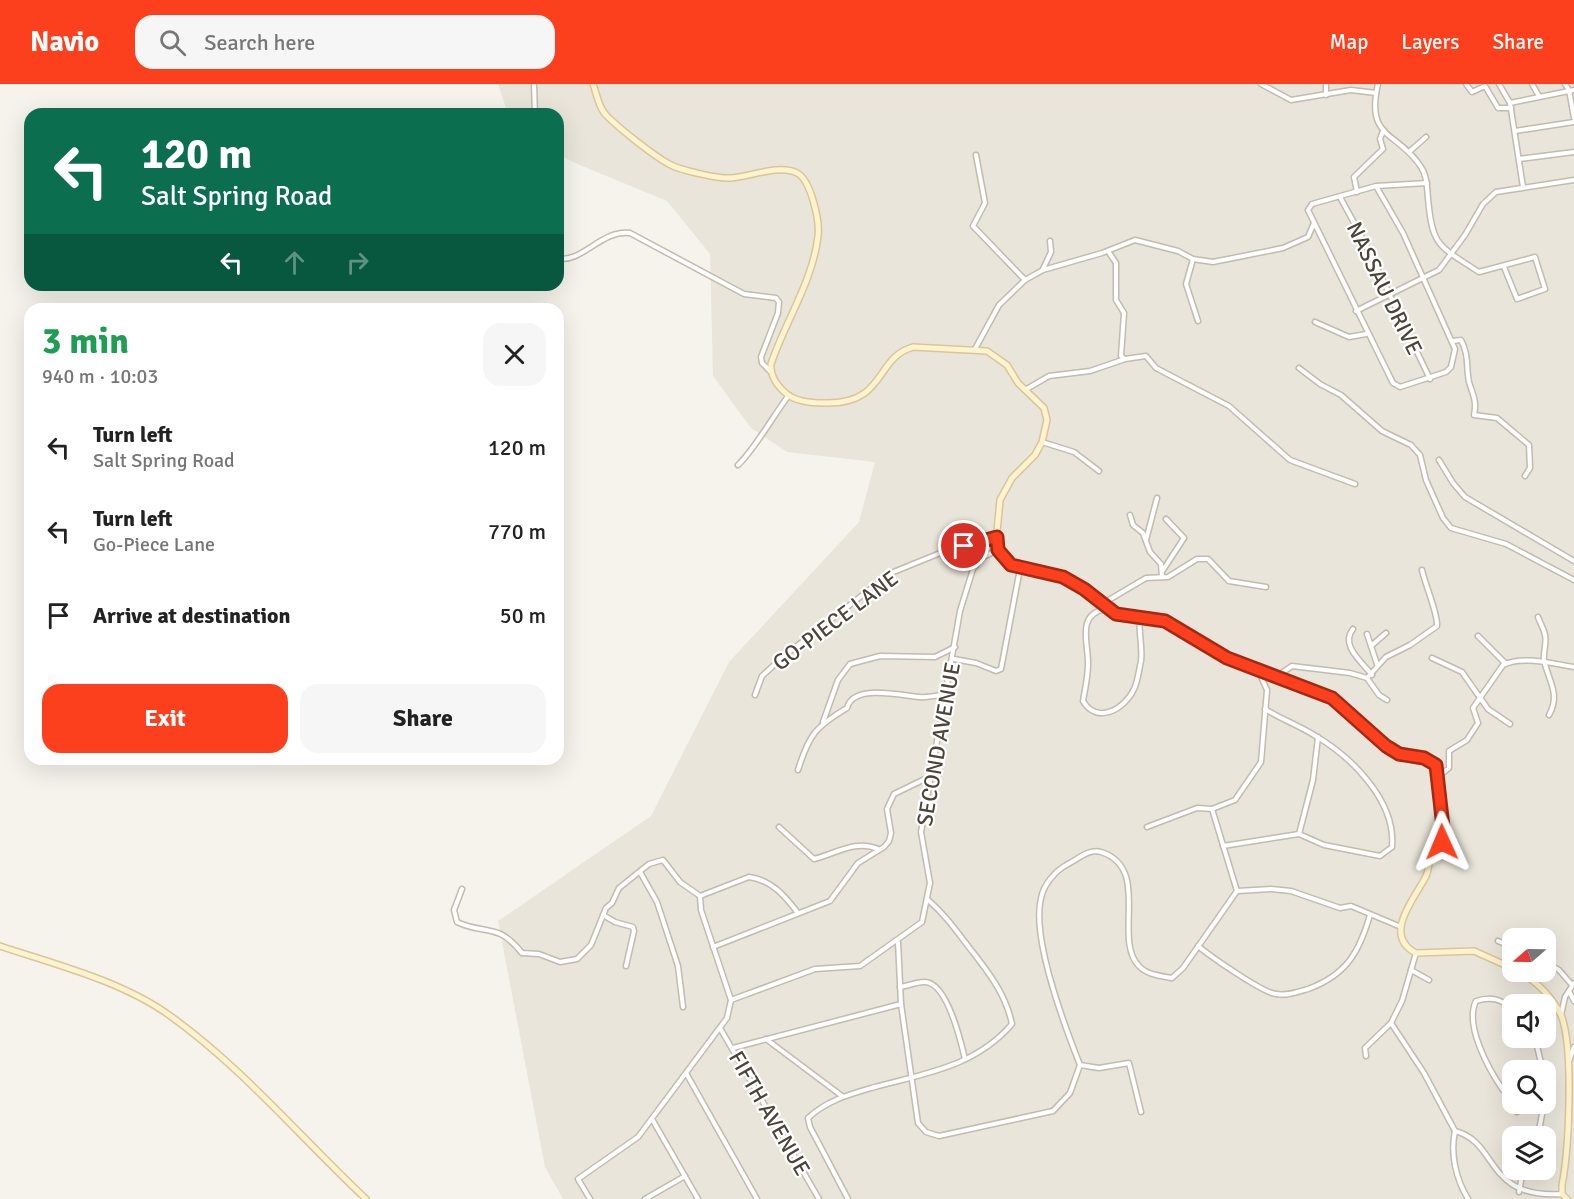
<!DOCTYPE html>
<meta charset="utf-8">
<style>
body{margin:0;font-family:Signika,sans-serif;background:#f6f6f6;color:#222;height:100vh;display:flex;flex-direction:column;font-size:22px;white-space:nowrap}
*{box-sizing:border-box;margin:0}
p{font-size:20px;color:#767676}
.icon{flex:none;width:33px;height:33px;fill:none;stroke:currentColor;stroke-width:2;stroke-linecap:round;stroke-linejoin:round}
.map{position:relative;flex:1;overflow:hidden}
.side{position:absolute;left:24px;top:219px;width:540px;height:462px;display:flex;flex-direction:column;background:#fff;border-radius:18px;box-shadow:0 6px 24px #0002}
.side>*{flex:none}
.top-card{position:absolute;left:24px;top:24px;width:540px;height:183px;border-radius:18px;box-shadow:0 6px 24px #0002;background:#0b6e4f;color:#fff;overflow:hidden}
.needle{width:39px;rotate:250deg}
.fabs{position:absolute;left:1502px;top:844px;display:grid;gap:12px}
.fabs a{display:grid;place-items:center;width:54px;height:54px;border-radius:12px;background:#fff;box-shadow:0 6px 24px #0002;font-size:30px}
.pin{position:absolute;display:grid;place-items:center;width:51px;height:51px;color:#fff;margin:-26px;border:3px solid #fff;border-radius:50%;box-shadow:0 2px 6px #0007}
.me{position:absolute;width:66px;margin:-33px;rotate:359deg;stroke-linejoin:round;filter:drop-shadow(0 0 4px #0008)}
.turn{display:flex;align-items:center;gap:21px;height:126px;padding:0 18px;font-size:27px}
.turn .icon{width:78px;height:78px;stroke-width:2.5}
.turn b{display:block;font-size:42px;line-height:51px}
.lanes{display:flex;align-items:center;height:57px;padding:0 18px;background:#0003;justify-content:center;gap:30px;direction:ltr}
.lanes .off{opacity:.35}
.round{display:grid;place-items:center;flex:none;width:63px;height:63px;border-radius:18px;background:#f6f6f6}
.head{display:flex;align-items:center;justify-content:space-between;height:102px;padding:0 18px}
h1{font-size:36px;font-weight:800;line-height:45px;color:#1e9e55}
.button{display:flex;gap:12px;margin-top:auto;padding:12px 18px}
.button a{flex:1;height:69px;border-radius:18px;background:#fc3f1d;color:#fff;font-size:24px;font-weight:800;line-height:69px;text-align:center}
.button a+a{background:#f6f6f6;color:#222}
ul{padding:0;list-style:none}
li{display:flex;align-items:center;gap:18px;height:84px;padding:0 18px}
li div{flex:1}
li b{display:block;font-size:22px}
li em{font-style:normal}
header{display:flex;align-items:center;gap:36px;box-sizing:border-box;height:84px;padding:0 30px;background:#fc3f1d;color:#fff}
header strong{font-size:28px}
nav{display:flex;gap:33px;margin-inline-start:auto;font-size:21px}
.search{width:420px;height:54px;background:#f6f6f6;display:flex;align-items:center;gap:15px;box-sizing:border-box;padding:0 21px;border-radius:18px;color:#767676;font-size:22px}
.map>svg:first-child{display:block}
.residential{fill:#eae5da;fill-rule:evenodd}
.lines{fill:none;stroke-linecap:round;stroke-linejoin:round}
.street-casing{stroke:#c2bbae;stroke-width:7}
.secondary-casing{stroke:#d6c79b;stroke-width:8}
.street{stroke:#fff;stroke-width:4}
.secondary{stroke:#fff3cd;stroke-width:5}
.route-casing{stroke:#a42913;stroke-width:15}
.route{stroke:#fc3f1d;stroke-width:10}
.labels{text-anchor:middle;stroke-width:4.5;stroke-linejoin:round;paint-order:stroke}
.street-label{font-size:22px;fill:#4b4439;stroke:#fff}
</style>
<header>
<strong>Navio</strong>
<div class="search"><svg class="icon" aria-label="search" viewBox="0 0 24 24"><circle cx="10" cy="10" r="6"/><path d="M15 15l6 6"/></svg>Search here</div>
<nav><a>Map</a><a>Layers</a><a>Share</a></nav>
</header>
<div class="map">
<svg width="1574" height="1115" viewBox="0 0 1574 1115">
<rect width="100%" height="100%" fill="#f6f3ec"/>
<path class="residential" d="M 498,0 L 1574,0 L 1574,1115 L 563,1115 L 545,1083 L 498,837 L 651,732 L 729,578 L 859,438 L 875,378 L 787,368 L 751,344 L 713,292 L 710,170 L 667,117 L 575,79 L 558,70 L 558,30 L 508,30 ZM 1512,855 L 1545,855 L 1545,888 L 1512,888 ZM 1512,921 L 1545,921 L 1545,954 L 1512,954 ZM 1512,987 L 1545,987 L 1545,1020 L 1512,1020 ZM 1512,1053 L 1545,1053 L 1545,1086 L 1512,1086 Z"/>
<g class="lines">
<g class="street-casing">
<g id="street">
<path d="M 534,0 L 535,30"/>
<path d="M 1261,0 L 1291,16 L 1351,6 L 1376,9"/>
<path d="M 1326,0 L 1326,11"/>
<path d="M 1378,0 C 1365,56 1398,47 1421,83 C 1427,91 1427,104 1428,114 C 1432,163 1439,162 1479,188 L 1535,173 L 1545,205 L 1517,215 L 1504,183"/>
<path d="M 1466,0 L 1472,8 L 1485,2 L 1498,24 L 1511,24"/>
<path d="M 1499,0 L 1510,19 L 1523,103"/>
<path d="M 1532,0 L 1539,12"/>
<path d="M 1565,0 L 1569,6 L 1574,34"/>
<path d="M 1510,19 L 1574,6"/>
<path d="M 1515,47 L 1574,38"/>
<path d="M 1409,68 L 1426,53"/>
<path d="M 976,71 L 985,119 L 973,142 L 1025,196"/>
<path d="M 1519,75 L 1574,68"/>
<path d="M 1376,102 L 1403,149 L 1455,265 L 1451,283 L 1446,288 L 1400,303 L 1393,299 L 1308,126 L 1312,120 L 1376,102 L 1427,99"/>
<path d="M 1357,108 L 1354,93 L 1383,65 L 1380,55 L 1383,47"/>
<path d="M 1340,113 L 1365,159 L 1430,295"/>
<path d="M 1108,167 L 1116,179 L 1116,216 L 1124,229 L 1121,272 L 1125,275 L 1146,272 L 1156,284 L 1229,322 L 1290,376 L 1355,400"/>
<path d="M 558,174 C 581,180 602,145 630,149 L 744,210 L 776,214 L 779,218 L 778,229 L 761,273 L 762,279 L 770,287"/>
<path d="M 1193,175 L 1186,200 L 1198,237"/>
<path d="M 1043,185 L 1051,168 L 1050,157"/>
<path d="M 1356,227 L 1439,186 L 1465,151 L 1483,120 L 1496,108 L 1574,96"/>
<path d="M 1315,238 L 1349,253 L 1366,250"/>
<path d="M 1453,257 L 1461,256 C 1469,270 1466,284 1469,298 C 1473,311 1477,317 1474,331 L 1497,334 L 1529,361 L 1530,384 L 1525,392"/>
<path d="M 975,265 L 999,221 L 1025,196 L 1043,186 L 1102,169 L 1135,156 L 1178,167 L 1193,175 L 1213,178 L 1283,164 L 1308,153 L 1314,139"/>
<path d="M 1299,284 L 1320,300 L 1341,311 L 1382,347 L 1411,361 L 1420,371 L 1426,396 L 1443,434 L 1451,444 L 1506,460 L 1574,496"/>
<path d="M 1025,306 L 1049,292 L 1090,287 L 1125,275"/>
<path d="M 1042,358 L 1074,368 L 1099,387"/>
<path d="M 1439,376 L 1453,399 L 1465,413 L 1574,477"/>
<path d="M 738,381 C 755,365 773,332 789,311"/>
<path d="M 1130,431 L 1133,441 L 1143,449 L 1150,468 L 1161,480 L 1162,493"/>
<path d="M 1146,456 L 1157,414"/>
<path d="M 1163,486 L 1184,454 L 1166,435"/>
<path d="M 1102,520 L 1146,494 L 1168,493 L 1197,475 L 1208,475 L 1229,497 L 1266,503"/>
<path d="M 1106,525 C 1075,530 1089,561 1088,580 C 1088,593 1085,605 1083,617 C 1097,641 1125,625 1134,605 C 1138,597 1139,585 1141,577 C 1143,563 1138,548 1140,534"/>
<path d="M 1538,533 C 1540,539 1544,545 1545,551 C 1547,559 1543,567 1544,576 C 1548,596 1561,610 1549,631"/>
<path d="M 1353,545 C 1340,561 1361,577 1372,591"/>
<path d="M 1367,550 L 1377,580"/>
<path d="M 1478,552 L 1505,579"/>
<path d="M 1371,562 L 1386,549"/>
<path d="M 1432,574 L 1462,588 L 1488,625 L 1510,640"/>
<path d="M 954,575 L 976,579 L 996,587 L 1001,585 L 1020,485"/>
<path d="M 1277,592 L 1292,582 L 1350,589 L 1367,594 L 1386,573 L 1410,561 L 1437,542 C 1438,529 1425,501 1422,486"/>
<path d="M 1367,594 L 1379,611 L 1387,616"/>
<path d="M 755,611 L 762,592 L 784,572 L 891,489 L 955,463 L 972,462 L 996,453"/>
<path d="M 823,638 L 838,596 L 850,580 L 880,572 L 935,573 L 955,563"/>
<path d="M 798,686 C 809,651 815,643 847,624 C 853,600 898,611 919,613 C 928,614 938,611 947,610"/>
<path d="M 1439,692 L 1449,684 L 1449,667 L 1467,656 L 1478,639 L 1473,624 L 1503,581 C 1522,571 1554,580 1574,583"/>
<path d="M 779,743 L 814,775 C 835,770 856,755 878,765"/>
<path d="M 1147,743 L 1197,724 L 1212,725"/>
<path d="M 1299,750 L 1313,696 L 1318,653"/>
<path d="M 1223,762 L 1299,750 L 1324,761 L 1380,772 L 1392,763 C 1396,717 1352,673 1314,651 C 1298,641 1281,635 1265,625"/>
<path d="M 640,788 L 657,818 L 678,882 L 683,923"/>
<path d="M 462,805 L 454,826 L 457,838 C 484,851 498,838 522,869 L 539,870 L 560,878 L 577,875 L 591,861 L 606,824 L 612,819 L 619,804 L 649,780 L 663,776 L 680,798 L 700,812"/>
<path d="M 1237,807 L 1212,725 L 1235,716 L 1261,678 L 1267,606 L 1258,586"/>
<path d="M 1237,807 L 1271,805 L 1291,807 L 1340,824 L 1351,822 L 1401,843"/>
<path d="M 603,831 L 615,838 L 633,843 L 634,847 L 626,882"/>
<path d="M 1498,857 L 1512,863"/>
<path d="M 898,858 L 901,920 L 918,1039 L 926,1048 L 939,1052 L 1053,1027 L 1070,1009 L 1080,981 L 1099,984 L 1129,979 L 1141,1028"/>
<path d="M 1198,862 C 1210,872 1263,909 1276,910 C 1287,912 1298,908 1308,905 C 1346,891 1359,869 1370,831"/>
<path d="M 713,863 L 830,817 L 858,779 L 884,763 L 889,757 L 891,749 L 887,725 L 894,710 L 929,693"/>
<path d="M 1416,869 L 1402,917 L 1391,939 L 1424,989 L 1455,1047 C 1499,1058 1484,1115 1562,1110"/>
<path d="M 1545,878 L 1559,886 L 1572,901"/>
<path d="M 1411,886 L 1429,896"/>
<path d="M 900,903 C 908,902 916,898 924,898 C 947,897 961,958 965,975"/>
<path d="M 1569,907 L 1574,917"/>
<path d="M 731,916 L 815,885 L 860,882 L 922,838 L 930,799 L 921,748 L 960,527 L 973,485 L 983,473 L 998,466"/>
<path d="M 1561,931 L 1565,913 L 1574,899"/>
<path d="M 720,944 L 819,1115"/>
<path d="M 1535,954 L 1543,987"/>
<path d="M 766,955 L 842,1012"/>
<path d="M 733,964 L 901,920"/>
<path d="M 1366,972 L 1365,964 L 1391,939"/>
<path d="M 1569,977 L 1574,963"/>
<path d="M 1080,981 C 1065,943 1031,854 1041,814 C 1044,800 1055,787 1068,780 C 1078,775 1090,764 1101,768 C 1152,784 1112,855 1139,882 C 1147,891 1161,892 1172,894 L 1183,884 L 1237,807"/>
<path d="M 686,989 L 757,1115"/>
<path d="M 1503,1006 C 1489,986 1464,941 1476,917 C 1491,912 1501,915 1512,925"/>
<path d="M 1517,1028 L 1519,1020"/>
<path d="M 652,1035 L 698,1115"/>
<path d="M 1455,1047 C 1450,1070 1456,1095 1468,1115"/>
<path d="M 1535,1053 L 1539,1046 L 1544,1020"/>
<path d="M 1519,1108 L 1523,1086"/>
<path d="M 590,1115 L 578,1095 L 638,1053 L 727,934 L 731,916 L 701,826 L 700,812 L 749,793 C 772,796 785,812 798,829"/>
<path d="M 645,1115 L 685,1092"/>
<path d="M 848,1115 L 810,1043 L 808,1034 C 827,1016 851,1010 875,1003 C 927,989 976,982 1012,940 C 1006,912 992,893 975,871 C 959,851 947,832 927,815"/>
</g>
</g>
<g class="secondary-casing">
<g id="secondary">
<path d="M 593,0 C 597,11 599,25 608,33 C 620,45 654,72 669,80 C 679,86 719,95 731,94 C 749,93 779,80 797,89 C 811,96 820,138 818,152 C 813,197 785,238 771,280 C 770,292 778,303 788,311 C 798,318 812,319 824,319 C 887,321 874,274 913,263 L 987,267 L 1007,281 L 1018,299 L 1044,324 L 1047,336 L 1042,358 L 1035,371 L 1012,394 L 1000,416 L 996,458 L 1002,474 L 1011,481 L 1063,493 L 1084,505 L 1116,530 L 1165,538 L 1227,574 L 1332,614 L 1386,662 L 1399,670 L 1424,674 L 1436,681 L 1444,754 C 1440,761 1434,767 1431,773 C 1428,779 1429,786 1426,792 C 1416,813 1381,851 1416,869 L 1474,867 L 1512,884"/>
<path d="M 0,862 C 54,880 122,897 169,931 C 242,983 301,1054 366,1115"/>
<path d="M 1520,888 C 1537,898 1552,913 1561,931 C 1574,963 1569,1065 1562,1101 L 1562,1110 L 1567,1115"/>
</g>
</g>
<use href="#street" class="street"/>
<use href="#secondary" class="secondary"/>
</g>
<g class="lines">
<g class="route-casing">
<path id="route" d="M 964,462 L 997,453 L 998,466 L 1011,481 L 1063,493 L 1084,505 L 1116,530 L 1165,537 L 1227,574 L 1332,614 L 1386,662 L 1399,670 L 1424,674 L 1436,681 L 1443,743 L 1442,758"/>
</g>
<use href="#route" class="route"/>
</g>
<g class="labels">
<g class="street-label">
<text transform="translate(1385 204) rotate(64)" y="8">NASSAU DRIVE</text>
<text transform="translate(835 536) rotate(-37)" y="8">GO-PIECE LANE</text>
<text transform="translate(938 660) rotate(-80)" y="8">SECOND AVENUE</text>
<text transform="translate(770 1029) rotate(60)" y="8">FIFTH AVENUE</text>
</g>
</g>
</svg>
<div class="fabs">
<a><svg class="needle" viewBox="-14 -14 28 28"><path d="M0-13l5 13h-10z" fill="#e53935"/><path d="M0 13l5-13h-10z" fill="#767676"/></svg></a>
<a><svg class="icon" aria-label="sound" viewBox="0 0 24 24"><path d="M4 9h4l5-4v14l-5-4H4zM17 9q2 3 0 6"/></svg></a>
<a><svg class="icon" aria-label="search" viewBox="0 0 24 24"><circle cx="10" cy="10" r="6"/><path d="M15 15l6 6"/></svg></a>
<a><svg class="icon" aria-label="layers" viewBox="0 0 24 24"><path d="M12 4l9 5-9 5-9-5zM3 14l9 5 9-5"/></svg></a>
</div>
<div class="pin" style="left:964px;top:462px;background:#d93025"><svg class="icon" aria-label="arrive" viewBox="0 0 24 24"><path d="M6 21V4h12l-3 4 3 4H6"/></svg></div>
<svg class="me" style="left:1442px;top:758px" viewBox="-20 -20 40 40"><path d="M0-17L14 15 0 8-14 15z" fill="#fc3f1d" stroke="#fff" stroke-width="4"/></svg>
<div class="top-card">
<div class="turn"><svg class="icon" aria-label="left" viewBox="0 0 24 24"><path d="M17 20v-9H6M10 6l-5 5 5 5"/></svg><div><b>120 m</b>Salt Spring Road</div></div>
<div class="lanes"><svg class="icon" aria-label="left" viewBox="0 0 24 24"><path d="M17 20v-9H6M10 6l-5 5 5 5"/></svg><svg class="icon off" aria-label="ahead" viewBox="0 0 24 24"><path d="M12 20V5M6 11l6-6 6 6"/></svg><svg class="icon off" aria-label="right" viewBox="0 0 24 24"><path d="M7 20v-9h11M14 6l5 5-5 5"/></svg></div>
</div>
<section class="side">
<div class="head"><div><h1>3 min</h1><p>940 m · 10:03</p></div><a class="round"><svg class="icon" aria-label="close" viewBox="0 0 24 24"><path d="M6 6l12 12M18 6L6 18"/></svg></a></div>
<ul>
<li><svg class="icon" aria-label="left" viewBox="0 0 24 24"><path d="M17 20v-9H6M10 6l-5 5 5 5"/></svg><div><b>Turn left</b><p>Salt Spring Road</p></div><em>120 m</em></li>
<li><svg class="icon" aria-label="left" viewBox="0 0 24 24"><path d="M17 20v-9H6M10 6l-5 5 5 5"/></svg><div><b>Turn left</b><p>Go-Piece Lane</p></div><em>770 m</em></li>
<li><svg class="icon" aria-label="arrive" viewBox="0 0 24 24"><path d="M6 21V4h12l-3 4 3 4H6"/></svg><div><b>Arrive at destination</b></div><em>50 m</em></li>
</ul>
<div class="button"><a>Exit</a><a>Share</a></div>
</section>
</div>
